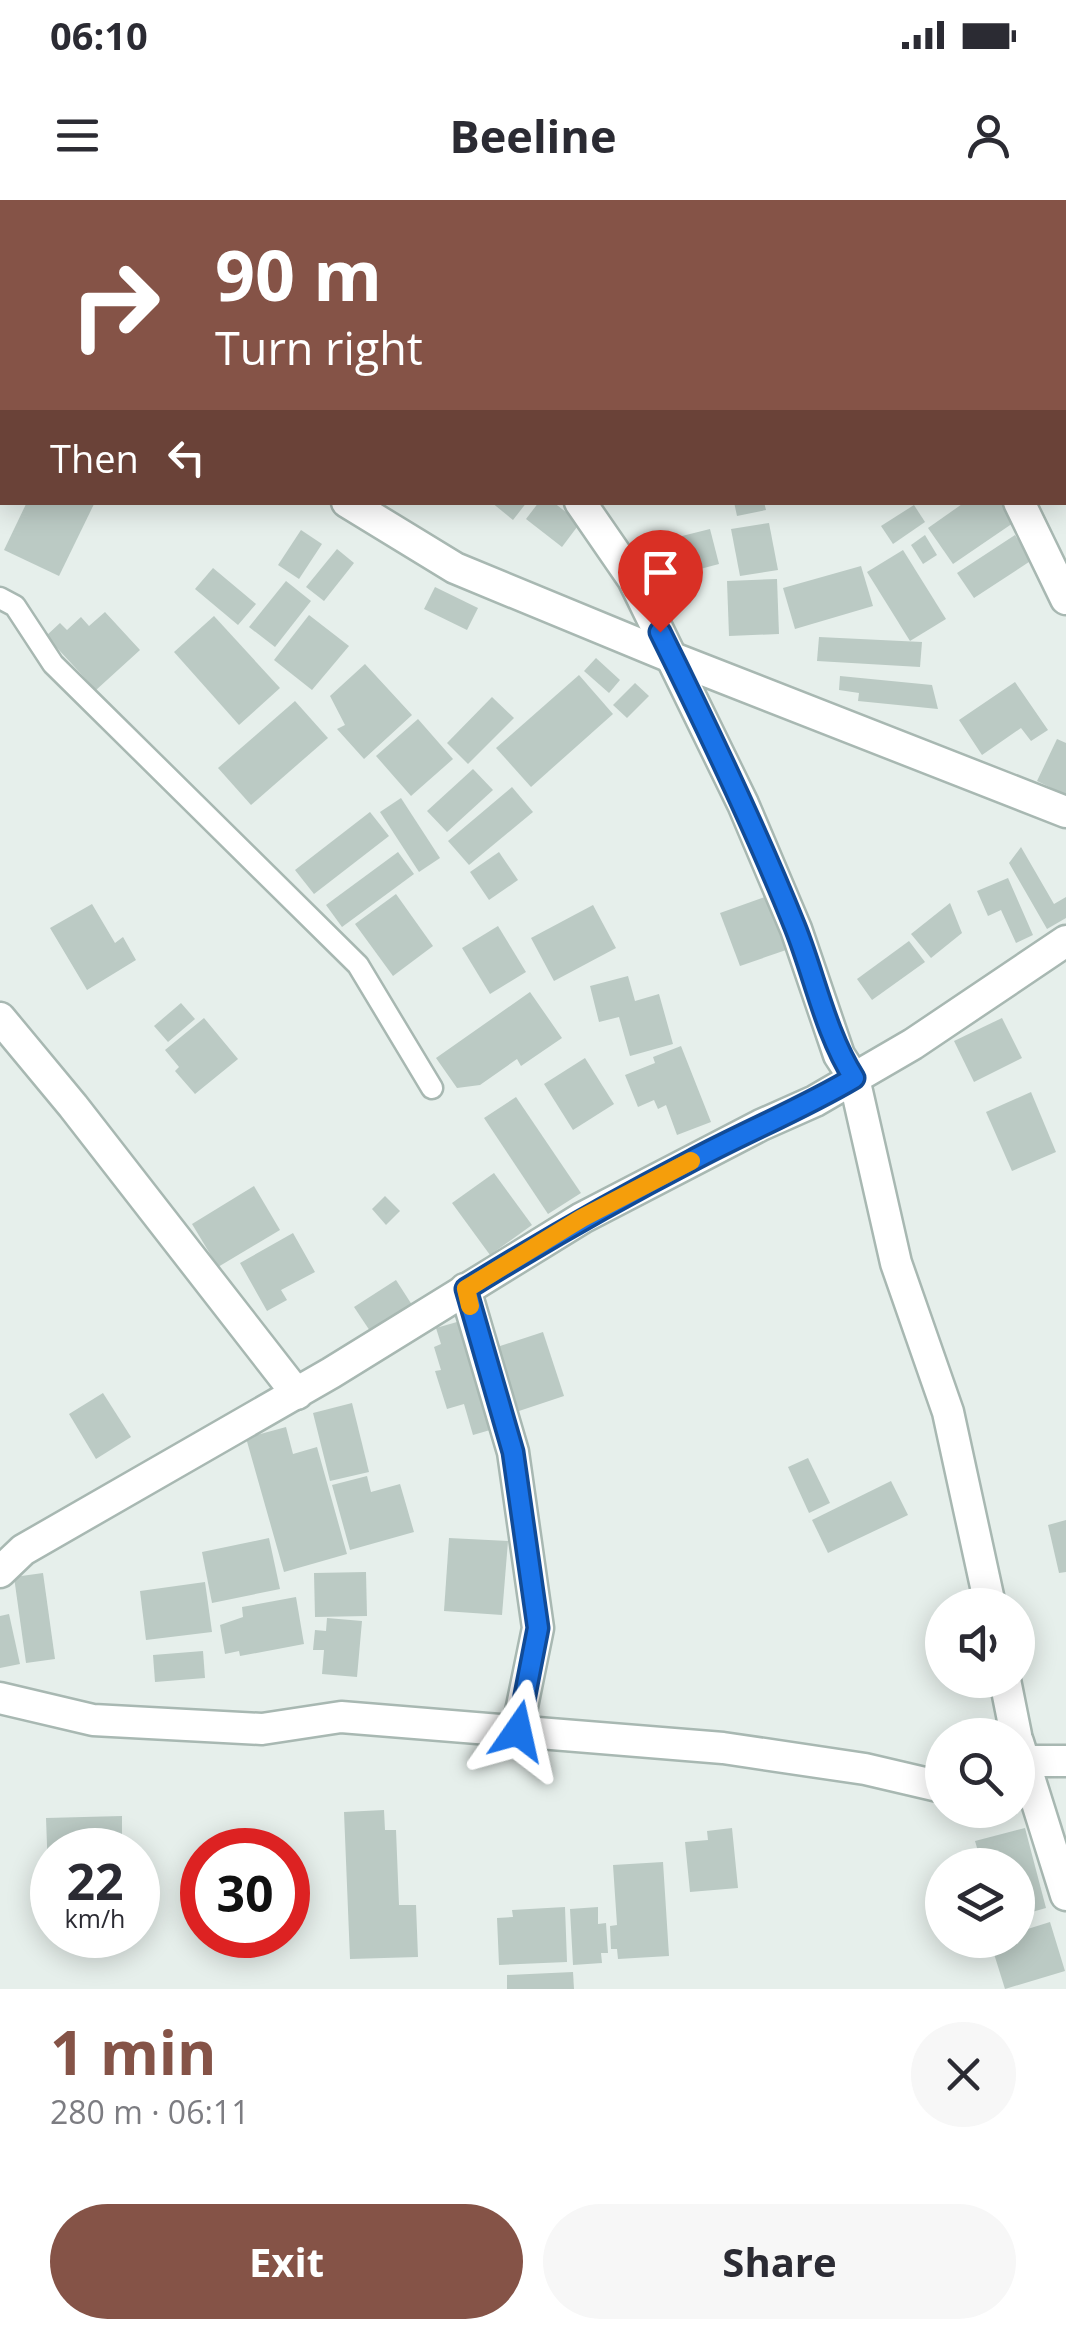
<!DOCTYPE html>
<meta charset="utf-8">
<style>
body{margin:0;font-family:"Open Sans",sans-serif;background:#f7f7f7;color:#2b2b33;height:100vh;display:flex;flex-direction:column;font-size:38px;white-space:nowrap}
*{box-sizing:border-box;margin:0}
p{font-size:32px;color:#7c7c81}
.icon{flex:none;width:55px;height:55px;fill:none;stroke:currentColor;stroke-width:2;stroke-linecap:round;stroke-linejoin:round}
.map{position:relative;height:1789px;overflow:hidden}
.panel{display:flex;flex-direction:column;background:#fff;flex:1}
.panel>*{flex:none}
.guide{position:absolute;left:0px;top:0px;width:1068px;height:305px;box-shadow:0 5px 25px #0003;background:#855347;color:#fff;overflow:hidden}
.tools{position:absolute;left:925px;top:1388px;display:grid;gap:20px}
.tools a{display:grid;place-items:center;width:110px;height:110px;border-radius:50%;background:#fff;box-shadow:0 5px 25px #0003;font-size:50px}
.speed{position:absolute;left:30px;top:1628px;display:flex;gap:20px;font-size:50px;font-weight:700;text-align:center}
.speed>*{display:grid;place-content:center;width:130px;height:130px;border-radius:50%;background:#fff;box-shadow:0 5px 25px #0003;line-height:1}
.speed small{font-size:25px;font-weight:400}
.speed .limit{border:15px solid #d22;background:#fff;color:#111}
.pin{position:absolute;display:grid;place-items:center;width:85px;height:85px;color:#fff;margin:-102px -42px;border-radius:50% 50% 50% 0;rotate:-45deg;box-shadow:0 0 10px #0007}
.pin .icon{rotate:45deg}
.me{position:absolute;width:110px;margin:-55px;rotate:11deg;stroke-linejoin:round;filter:drop-shadow(0 0 8px #0008)}
.turn{display:flex;align-items:center;gap:35px;height:210px;padding:0 50px;font-size:45px}
.turn .icon{width:130px;height:130px;stroke-width:2.5}
.turn b{display:block;font-size:70px;line-height:85px}
.then{display:flex;align-items:center;height:95px;padding:0 50px;background:#0003;gap:20px;font-size:38px}
.round{display:grid;place-items:center;flex:none;width:105px;height:105px;border-radius:52px;background:#f7f7f7}
.overview{display:flex;align-items:center;justify-content:space-between;height:170px;padding:0 50px}
h1{font-size:60px;font-weight:700;line-height:75px;color:#855347}
.button{display:flex;gap:20px;margin-top:auto;padding:20px 50px}
.button a{flex:1;height:115px;border-radius:60px;background:#855347;color:#fff;font-size:40px;font-weight:700;line-height:115px;text-align:center}
.button a+a{background:#f7f7f7;color:#2b2b33}
.status{display:flex;justify-content:space-between;align-items:center;height:70px;padding:0 50px;background:#fff;direction:ltr}
.status svg{height:28px;fill:currentColor}
header{display:flex;justify-content:space-between;align-items:center;height:130px;padding:0 50px;background:#fff;font-size:45px;font-weight:700}
.map>svg:first-child{display:block}
.building{fill:#bbcac4}
.lines{fill:none;stroke-linecap:round;stroke-linejoin:round}
.lane-casing{stroke:#a8b8b2;stroke-width:25}
.street-casing{stroke:#a8b8b2;stroke-width:35}
.lane{stroke:#fff;stroke-width:20}
.street{stroke:#fff;stroke-width:30}
.route-casing{stroke:#114b97;stroke-width:25}
.route{stroke:#1a73e8;stroke-width:18}
.slow{stroke:#f59e0b;stroke-width:18}
</style>
<div class="status"><b>06:10</b><svg viewBox="0 0 49 12"><path d="M0 12V9h3v3zM5 12V6h3v6zM10 12V3h3v9zM15 12V0h3v12zM26 1h20v11H26zM47 4h2v5h-2z"/></svg></div>
<header><svg class="icon" aria-label="menu" viewBox="0 0 24 24"><path d="M4 6h16M4 12h16M4 18h16"/></svg>Beeline<svg class="icon" aria-label="person" viewBox="0 0 24 24"><circle cx="12" cy="8" r="4"/><path d="M4 21q1-7 8-7t8 7"/></svg></header>
<div class="map">
<svg width="1066" height="1789" viewBox="0 0 1066 1789">
<rect width="100%" height="100%" fill="#e6efeb"/>
<g class="building">
<path d="M 27,302 L 95,302 L 59,376 L 4,350 Z"/>
<path d="M 491,302 L 527,302 L 513,320 Z"/>
<path d="M 539,302 L 553,302 L 580,323 L 562,347 L 526,319 Z"/>
<path d="M 734,302 L 764,302 L 766,310 L 737,316 Z"/>
<path d="M 965,302 L 1004,302 L 1016,321 L 953,364 L 928,328 Z"/>
<path d="M 914,305 L 925,322 L 893,344 L 881,326 Z"/>
<path d="M 769,323 L 778,370 L 740,376 L 731,329 Z"/>
<path d="M 710,329 L 719,364 L 670,377 L 650,344 Z"/>
<path d="M 301,330 L 322,344 L 299,379 L 278,365 Z"/>
<path d="M 925,335 L 937,355 L 923,364 L 911,345 Z"/>
<path d="M 1015,335 L 1032,360 L 974,398 L 957,373 Z"/>
<path d="M 337,349 L 354,363 L 324,401 L 306,387 Z"/>
<path d="M 903,350 L 946,419 L 910,441 L 867,372 Z"/>
<path d="M 861,366 L 873,406 L 795,429 L 783,388 Z"/>
<path d="M 213,368 L 256,404 L 238,425 L 195,389 Z"/>
<path d="M 777,379 L 779,434 L 729,436 L 727,381 Z"/>
<path d="M 286,381 L 311,401 L 275,447 L 249,427 Z"/>
<path d="M 435,387 L 478,408 L 467,430 L 424,409 Z"/>
<path d="M 105,412 L 140,450 L 96,490 L 46,436 L 60,423 L 67,430 L 81,417 L 89,426 Z"/>
<path d="M 309,415 L 349,446 L 312,490 L 274,460 Z"/>
<path d="M 214,416 L 280,488 L 239,525 L 174,452 Z"/>
<path d="M 819,437 L 922,442 L 920,467 L 817,461 Z"/>
<path d="M 596,458 L 620,480 L 609,493 L 584,471 Z"/>
<path d="M 365,464 L 412,515 L 364,559 L 337,529 L 345,525 L 330,496 Z"/>
<path d="M 579,475 L 613,514 L 531,587 L 496,548 Z"/>
<path d="M 840,476 L 932,485 L 938,509 L 858,501 L 859,493 L 839,490 Z"/>
<path d="M 1015,482 L 1048,530 L 1031,541 L 1021,528 L 982,555 L 959,520 Z"/>
<path d="M 635,483 L 649,496 L 627,518 L 613,505 Z"/>
<path d="M 492,497 L 514,518 L 468,564 L 447,543 Z"/>
<path d="M 295,501 L 328,538 L 251,605 L 218,568 Z"/>
<path d="M 418,519 L 453,559 L 411,596 L 376,556 Z"/>
<path d="M 1057,539 L 1066,543 L 1066,595 L 1037,581 Z"/>
<path d="M 473,569 L 493,590 L 447,632 L 427,611 Z"/>
<path d="M 512,587 L 533,612 L 469,665 L 448,641 Z"/>
<path d="M 401,598 L 440,658 L 419,672 L 380,612 Z"/>
<path d="M 370,612 L 389,636 L 314,694 L 295,670 Z"/>
<path d="M 1021,647 L 1054,704 L 1066,697 L 1066,718 L 1047,729 L 1009,663 Z"/>
<path d="M 398,652 L 414,674 L 342,727 L 326,705 Z"/>
<path d="M 499,652 L 518,680 L 489,700 L 470,672 Z"/>
<path d="M 1008,678 L 1033,735 L 1016,743 L 1001,710 L 988,716 L 977,691 Z"/>
<path d="M 396,694 L 433,746 L 393,776 L 355,724 Z"/>
<path d="M 770,695 L 789,749 L 740,766 L 720,713 Z"/>
<path d="M 950,703 L 962,733 L 931,758 L 911,734 Z"/>
<path d="M 92,704 L 115,743 L 123,737 L 136,760 L 87,790 L 50,728 Z"/>
<path d="M 593,705 L 616,748 L 554,781 L 531,738 Z"/>
<path d="M 498,726 L 526,772 L 490,794 L 462,748 Z"/>
<path d="M 909,741 L 925,762 L 872,800 L 857,779 Z"/>
<path d="M 628,776 L 635,801 L 659,794 L 673,844 L 630,856 L 619,817 L 599,822 L 590,786 Z"/>
<path d="M 530,792 L 562,838 L 521,866 L 517,859 L 480,885 L 457,888 L 436,858 Z"/>
<path d="M 181,803 L 195,819 L 168,842 L 154,826 Z"/>
<path d="M 204,818 L 238,859 L 195,894 L 175,871 L 179,867 L 165,850 Z"/>
<path d="M 1002,818 L 1022,858 L 974,882 L 954,841 Z"/>
<path d="M 681,846 L 711,922 L 677,935 L 666,905 L 658,909 L 654,900 L 638,907 L 625,875 L 655,863 L 653,857 Z"/>
<path d="M 585,858 L 614,904 L 573,930 L 544,884 Z"/>
<path d="M 1031,892 L 1056,952 L 1012,971 L 986,912 Z"/>
<path d="M 516,897 L 581,993 L 548,1014 L 484,918 Z"/>
<path d="M 494,973 L 532,1025 L 490,1055 L 452,1003 Z"/>
<path d="M 254,986 L 280,1030 L 218,1067 L 192,1024 Z"/>
<path d="M 385,996 L 400,1011 L 386,1025 L 372,1009 Z"/>
<path d="M 293,1033 L 315,1072 L 281,1090 L 287,1100 L 267,1111 L 240,1063 Z"/>
<path d="M 396,1080 L 414,1108 L 372,1134 L 354,1107 Z"/>
<path d="M 464,1120 L 497,1228 L 473,1235 L 464,1204 L 447,1209 L 435,1171 L 441,1170 L 434,1147 L 441,1144 L 436,1128 Z"/>
<path d="M 543,1132 L 564,1196 L 519,1211 L 497,1147 Z"/>
<path d="M 103,1193 L 131,1237 L 96,1259 L 69,1214 Z"/>
<path d="M 352,1203 L 369,1272 L 330,1281 L 313,1213 Z"/>
<path d="M 286,1227 L 293,1254 L 317,1247 L 347,1354 L 284,1372 L 246,1238 Z"/>
<path d="M 808,1258 L 830,1303 L 809,1313 L 788,1267 Z"/>
<path d="M 367,1276 L 371,1292 L 400,1284 L 414,1332 L 350,1350 L 332,1285 Z"/>
<path d="M 891,1281 L 908,1315 L 828,1353 L 812,1320 Z"/>
<path d="M 1066,1320 L 1066,1372 L 1059,1373 L 1048,1325 Z"/>
<path d="M 269,1338 L 280,1389 L 212,1403 L 202,1352 Z"/>
<path d="M 449,1338 L 508,1341 L 502,1415 L 444,1411 Z"/>
<path d="M 366,1372 L 367,1416 L 315,1417 L 314,1373 Z"/>
<path d="M 43,1373 L 55,1459 L 26,1463 L 14,1377 Z"/>
<path d="M 205,1382 L 212,1432 L 146,1440 L 140,1391 Z"/>
<path d="M 296,1397 L 304,1444 L 240,1456 L 239,1451 L 225,1454 L 220,1425 L 243,1417 L 242,1407 Z"/>
<path d="M 9,1414 L 20,1464 L 0,1468 L 0,1416 Z"/>
<path d="M 327,1418 L 362,1421 L 357,1477 L 322,1474 L 324,1450 L 313,1450 L 315,1430 L 326,1431 Z"/>
<path d="M 203,1451 L 205,1478 L 155,1482 L 153,1455 Z"/>
<path d="M 384,1610 L 385,1630 L 396,1630 L 399,1705 L 416,1705 L 418,1757 L 350,1759 L 344,1612 Z"/>
<path d="M 122,1616 L 122,1634 L 64,1636 L 65,1650 L 52,1650 L 52,1672 L 48,1672 L 46,1618 Z"/>
<path d="M 732,1628 L 738,1688 L 690,1692 L 685,1642 L 708,1640 L 707,1631 Z"/>
<path d="M 1025,1628 L 1046,1708 L 1018,1716 L 1018,1665 L 982,1665 L 975,1641 Z"/>
<path d="M 663,1662 L 669,1756 L 618,1759 L 617,1749 L 611,1749 L 610,1726 L 617,1725 L 613,1665 Z"/>
<path d="M 565,1707 L 567,1762 L 499,1765 L 497,1718 L 513,1717 L 512,1710 Z"/>
<path d="M 598,1707 L 598,1724 L 606,1723 L 608,1753 L 601,1753 L 602,1763 L 573,1765 L 570,1709 Z"/>
<path d="M 1050,1722 L 1065,1771 L 1005,1789 L 990,1741 L 1018,1740 L 1018,1732 Z"/>
<path d="M 573,1772 L 574,1789 L 507,1789 L 507,1775 Z"/>
</g>
<g class="lines">
<g class="lane-casing">
<path id="lane" d="M 0,398 L 15,406 L 53,464 L 358,765 L 432,888"/>
</g>
<g class="street-casing">
<g id="street">
<path d="M 419,0 L 420,2"/>
<path d="M 879,0 L 880,2"/>
<path d="M 0,101 L 2,103"/>
<path d="M 347,302 L 455,368 L 673,458 L 1066,612"/>
<path d="M 580,302 L 633,379 L 743,604 L 796,729 L 839,855 L 854,878 L 896,1063 L 948,1212 L 990,1405"/>
<path d="M 1019,302 L 1066,399"/>
<path d="M 0,818 L 73,906 L 297,1194"/>
<path d="M 465,1089 L 513,1252 L 538,1428 L 517,1531"/>
<path d="M 0,1372 L 23,1350 L 331,1173 L 582,1018 L 761,925 L 815,901 L 913,844 L 1066,741"/>
<path d="M 1005,1480 L 1016,1535"/>
<path d="M 0,1498 L 93,1520 L 262,1529 L 341,1517 L 723,1548 L 865,1569 L 942,1587"/>
<path d="M 1018,1542 L 1066,1695"/>
<path d="M 1018,1561 L 1066,1561"/>
</g>
</g>
<use href="#lane" class="lane"/>
<use href="#street" class="street"/>
</g>
<g class="lines">
<g class="route-casing">
<path id="route" d="M 518,1531 L 538,1428 L 513,1252 L 466,1089 C 539,1044 614,1001 691,961 C 745,932 802,909 854,878 C 825,832 815,777 795,727 C 755,627 708,529 660,432"/>
</g>
<use href="#route" class="route"/>
<path class="slow" d="M 470,1106 L 466,1089 L 582,1018 L 691,961"/>
</g>
</svg>
<div class="tools">
<a><svg class="icon" aria-label="sound" viewBox="0 0 24 24"><path d="M4 9h4l5-4v14l-5-4H4zM17 9q2 3 0 6"/></svg></a>
<a><svg class="icon" aria-label="search" viewBox="0 0 24 24"><circle cx="10" cy="10" r="6"/><path d="M15 15l6 6"/></svg></a>
<a><svg class="icon" aria-label="layers" viewBox="0 0 24 24"><path d="M12 4l9 5-9 5-9-5zM3 14l9 5 9-5"/></svg></a>
</div>
<div class="speed"><div>22<small>km/h</small></div><div class="limit">30</div></div>
<div class="pin" style="left:660px;top:432px;background:#d93025"><svg class="icon" aria-label="arrive" viewBox="0 0 24 24"><path d="M6 21V4h12l-3 4 3 4H6"/></svg></div>
<svg class="me" style="left:518px;top:1531px" viewBox="-20 -20 40 40"><path d="M0-17L14 15 0 8-14 15z" fill="#1a73e8" stroke="#fff" stroke-width="4"/></svg>
<div class="guide">
<div class="turn"><svg class="icon" aria-label="right" viewBox="0 0 24 24"><path d="M7 20v-9h11M14 6l5 5-5 5"/></svg><div><b>90 m</b>Turn right</div></div>
<div class="then">Then<svg class="icon" aria-label="left" viewBox="0 0 24 24"><path d="M17 20v-9H6M10 6l-5 5 5 5"/></svg></div>
</div>
</div>
<section class="panel">
<div class="overview"><div><h1>1 min</h1><p>280 m · 06:11</p></div><a class="round"><svg class="icon" aria-label="close" viewBox="0 0 24 24"><path d="M6 6l12 12M18 6L6 18"/></svg></a></div>
<div class="button"><a>Exit</a><a>Share</a></div>
</section>
